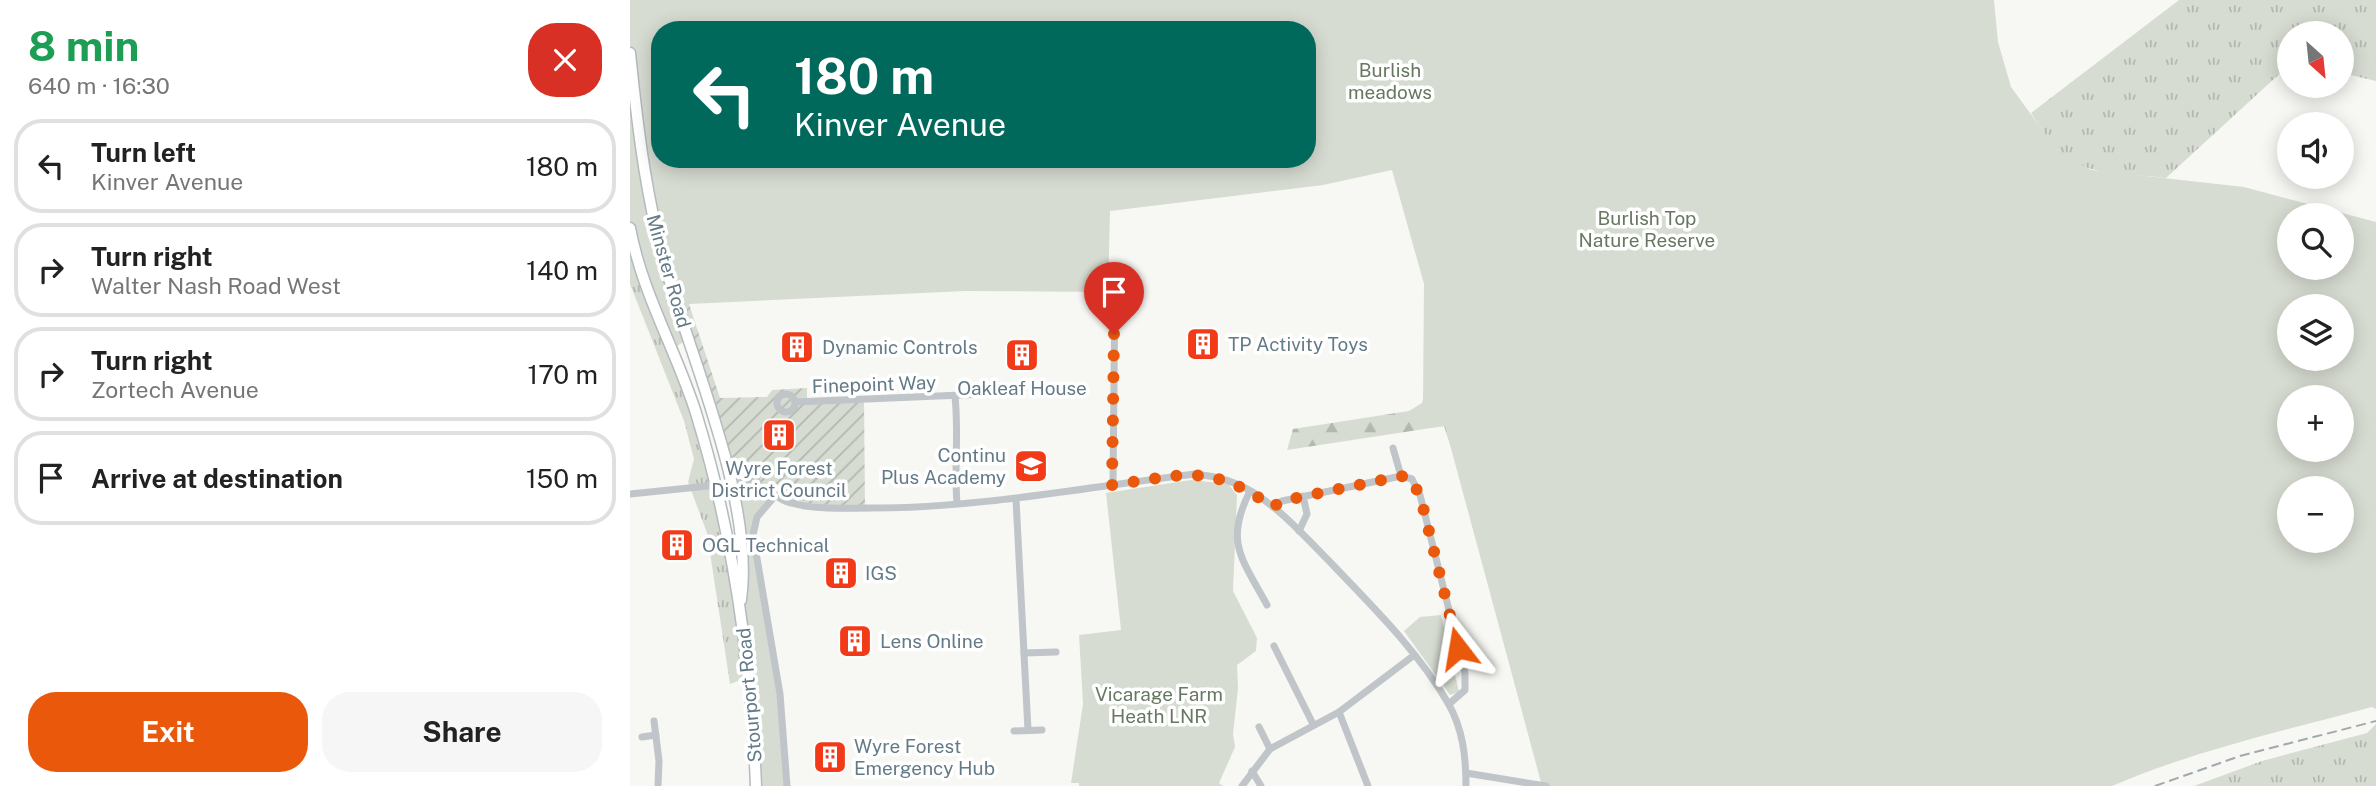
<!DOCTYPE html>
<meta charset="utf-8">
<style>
body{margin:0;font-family:"Public Sans",sans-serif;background:#f6f6f6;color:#222;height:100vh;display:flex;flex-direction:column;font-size:26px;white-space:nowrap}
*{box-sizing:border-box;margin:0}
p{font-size:23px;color:#767676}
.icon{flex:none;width:38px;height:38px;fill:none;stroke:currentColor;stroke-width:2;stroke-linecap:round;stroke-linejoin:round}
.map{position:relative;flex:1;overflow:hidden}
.drawer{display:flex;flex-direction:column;background:#fff;width:630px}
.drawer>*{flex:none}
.guide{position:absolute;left:21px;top:21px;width:665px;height:147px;border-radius:28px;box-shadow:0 4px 18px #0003;background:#00695c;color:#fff;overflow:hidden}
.needle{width:46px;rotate:153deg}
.fabs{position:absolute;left:1647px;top:21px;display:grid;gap:14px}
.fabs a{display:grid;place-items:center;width:77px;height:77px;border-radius:50%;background:#fff;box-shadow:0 4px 18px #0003;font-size:35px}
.pin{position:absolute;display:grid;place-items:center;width:60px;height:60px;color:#fff;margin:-72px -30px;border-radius:50% 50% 50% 0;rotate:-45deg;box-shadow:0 0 7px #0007}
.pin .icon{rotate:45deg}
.me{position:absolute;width:77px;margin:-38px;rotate:346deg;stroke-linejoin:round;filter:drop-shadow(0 0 5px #0008)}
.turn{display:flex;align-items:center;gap:24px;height:147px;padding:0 28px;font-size:32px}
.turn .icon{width:91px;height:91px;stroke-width:2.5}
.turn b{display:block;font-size:49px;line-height:60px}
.round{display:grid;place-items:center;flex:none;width:74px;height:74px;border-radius:28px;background:#f6f6f6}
.summary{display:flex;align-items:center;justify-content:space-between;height:119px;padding:0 28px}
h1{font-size:42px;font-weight:700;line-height:52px;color:#1e9e55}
.cta{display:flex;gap:14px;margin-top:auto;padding:14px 28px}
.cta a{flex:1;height:80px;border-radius:28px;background:#ea580c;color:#fff;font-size:28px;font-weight:700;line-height:80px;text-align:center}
.cta a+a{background:#f6f6f6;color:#222}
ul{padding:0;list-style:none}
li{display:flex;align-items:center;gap:21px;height:94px;margin:0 14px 10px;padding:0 14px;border:4px solid #e0e0e0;border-radius:28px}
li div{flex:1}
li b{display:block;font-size:26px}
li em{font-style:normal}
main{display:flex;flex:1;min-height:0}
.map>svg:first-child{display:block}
.grass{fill:url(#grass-tufts)}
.forest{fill:url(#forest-firs)}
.park{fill:#d7dcd2;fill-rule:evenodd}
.garden{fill:url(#garden-furrows)}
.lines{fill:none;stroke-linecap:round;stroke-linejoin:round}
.primary-casing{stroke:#b4babe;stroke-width:13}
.minor{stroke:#bfc5c8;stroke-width:7}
.primary{stroke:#fff;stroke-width:10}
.rail{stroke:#a0a9ae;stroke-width:2;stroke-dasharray:10 5;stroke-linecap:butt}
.route{stroke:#ea580c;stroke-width:12;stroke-dasharray:0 21.6}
.labels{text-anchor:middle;stroke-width:7;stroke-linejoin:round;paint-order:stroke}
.park-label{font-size:19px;fill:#66785f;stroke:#fff}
.street-label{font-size:19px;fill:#637a87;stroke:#fff}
.poi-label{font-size:19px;fill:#637a87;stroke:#fff;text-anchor:start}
</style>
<main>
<section class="drawer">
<div class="summary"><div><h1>8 min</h1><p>640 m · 16:30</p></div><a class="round" style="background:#d93025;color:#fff"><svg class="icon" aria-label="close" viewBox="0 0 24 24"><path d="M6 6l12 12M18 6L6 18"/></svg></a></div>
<ul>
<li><svg class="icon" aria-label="left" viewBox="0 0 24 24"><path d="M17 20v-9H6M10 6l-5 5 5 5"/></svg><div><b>Turn left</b><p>Kinver Avenue</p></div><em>180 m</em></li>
<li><svg class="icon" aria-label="right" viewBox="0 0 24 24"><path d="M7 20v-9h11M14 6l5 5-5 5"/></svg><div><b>Turn right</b><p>Walter Nash Road West</p></div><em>140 m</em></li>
<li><svg class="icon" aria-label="right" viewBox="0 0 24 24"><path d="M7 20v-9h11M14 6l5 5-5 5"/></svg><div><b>Turn right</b><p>Zortech Avenue</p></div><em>170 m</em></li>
<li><svg class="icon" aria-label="arrive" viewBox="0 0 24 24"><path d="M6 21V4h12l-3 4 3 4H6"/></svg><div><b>Arrive at destination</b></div><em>150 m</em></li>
</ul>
<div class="cta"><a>Exit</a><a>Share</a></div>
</section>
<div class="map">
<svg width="1746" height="786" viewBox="0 0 1746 786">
<defs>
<pattern id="grass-tufts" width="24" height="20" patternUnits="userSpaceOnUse" patternTransform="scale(1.75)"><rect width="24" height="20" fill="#d7dcd2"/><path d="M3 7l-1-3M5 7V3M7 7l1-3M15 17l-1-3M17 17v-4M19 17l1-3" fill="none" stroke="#b2b7b0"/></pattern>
<pattern id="forest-firs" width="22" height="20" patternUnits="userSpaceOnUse" patternTransform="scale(1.75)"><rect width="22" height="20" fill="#d7dcd2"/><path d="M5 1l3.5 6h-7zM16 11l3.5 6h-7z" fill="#b2b7b0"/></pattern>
<pattern id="garden-furrows" width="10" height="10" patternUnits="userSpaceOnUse" patternTransform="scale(1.75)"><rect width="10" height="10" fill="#d7dcd2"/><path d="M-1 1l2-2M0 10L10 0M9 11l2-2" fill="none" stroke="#b2b7b0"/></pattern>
</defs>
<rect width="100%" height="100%" fill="#f7f7f3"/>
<g class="grass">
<path d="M 1549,0 L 1746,0 L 1746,81 L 1712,73 L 1712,33 L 1659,33 L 1659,65 L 1536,178 C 1500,173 1453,178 1426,149 C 1417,139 1409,125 1401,113 Z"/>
<path d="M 0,228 L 81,468 L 119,677 L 100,684 L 77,533 L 58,482 L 64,459 L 54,421 L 0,284 Z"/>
<path d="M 1746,724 L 1746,786 L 1564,786 L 1632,761 L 1737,733 Z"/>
</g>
<path class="forest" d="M 794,284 L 869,595 L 814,426 L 657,450 L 663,429 L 779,411 L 792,403 L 797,384 Z"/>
<g class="park">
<path d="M 0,0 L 1364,0 L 1368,42 L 1381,87 L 1427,150 L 1461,170 L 1614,187 L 1746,222 L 1746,709 L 1742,707 C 1653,731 1566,750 1482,786 L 912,786 L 815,426 L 797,428 L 795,419 L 790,416 L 793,403 L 794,284 L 762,170 L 693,185 L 480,211 L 478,292 L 335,291 L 59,304 L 58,339 L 41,350 L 0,228 ZM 30,30 L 677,30 L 677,159 L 30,159 ZM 1659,215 L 1712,215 L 1712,268 L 1659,268 ZM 1659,306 L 1712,306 L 1712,359 L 1659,359 ZM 1659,397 L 1712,397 L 1712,450 L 1659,450 ZM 1659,488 L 1712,488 L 1712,541 L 1659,541 Z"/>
<path d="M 561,480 L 598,484 L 607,495 L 603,591 L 627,638 L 626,651 L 607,665 L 608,688 L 603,734 L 605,747 L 589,783 L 593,786 L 449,786 L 449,783 L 441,783 L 453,704 L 449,635 L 491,630 L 476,493 Z"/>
<path d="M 128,481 L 145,496 L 124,527 L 150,694 L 157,786 L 126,786 L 111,603 L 114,581 L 100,484 Z"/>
<path d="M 811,615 L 829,692 L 820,695 L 774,631 L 790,617 Z"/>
</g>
<path class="garden" d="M 59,304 L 90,398 L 137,397 L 142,390 L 177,388 L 177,401 L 234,400 L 235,508 L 160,503 L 101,461 L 47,306 Z"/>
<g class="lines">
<g class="primary-casing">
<g id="primary">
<path d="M 0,53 C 8,131 17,207 40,282 C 67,374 124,505 111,600"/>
<path d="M 0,228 C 12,293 46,350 66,413 C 103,534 121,660 126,786"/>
</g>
</g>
<g class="minor">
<circle cx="156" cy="403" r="9"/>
<path d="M 325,397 C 329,434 324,468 327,503"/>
<path d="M 165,402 L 356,394"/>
<path d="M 763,448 L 771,476"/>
<path d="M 97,455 C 105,467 147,500 161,503 C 186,510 215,508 241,508 C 350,508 457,487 565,474 C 585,476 604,481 621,491 C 652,510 676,538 701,563 C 742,606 788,651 818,703 C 833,729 836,757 836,786"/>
<path d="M 483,485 L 485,283"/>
<path d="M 620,491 C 594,542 612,559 637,605"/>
<path d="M 0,494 L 127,481"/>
<path d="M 145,496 L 127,517 L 123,535 L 150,694 L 157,786"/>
<path d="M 386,500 L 398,730"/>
<path d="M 643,507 L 652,501 L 757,479 L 771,476 L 782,479 L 790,495 L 835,673 L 835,690 L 819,704"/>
<path d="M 669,531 L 677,514 L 673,496"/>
<path d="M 644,646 L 683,724"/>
<path d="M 394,653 L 426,652"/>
<path d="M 709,712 L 738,786"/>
<path d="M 24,721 L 29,761 L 28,786"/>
<path d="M 629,727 L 640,749"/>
<path d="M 384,731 L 412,730"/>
<path d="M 12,737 L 26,735"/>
<path d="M 622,771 L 631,786"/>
<path d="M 836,773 L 916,786"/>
<path d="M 612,786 L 640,749 L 709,712 L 783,656"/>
</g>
<use href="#primary" class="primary"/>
<path class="rail" d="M 1525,786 L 1610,756 L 1746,721"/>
</g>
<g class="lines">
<path class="route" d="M 484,334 L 482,485 C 554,475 579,462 643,507 L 652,501 L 771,476 L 779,477 L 790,495 L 828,648"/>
</g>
<defs>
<g id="building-square" transform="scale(1.75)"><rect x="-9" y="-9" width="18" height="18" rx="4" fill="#f23a18" stroke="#fff"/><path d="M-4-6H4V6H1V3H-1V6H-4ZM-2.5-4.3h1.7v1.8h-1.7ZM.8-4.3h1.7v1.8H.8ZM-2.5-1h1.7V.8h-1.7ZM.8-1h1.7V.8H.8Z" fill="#fff"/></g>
<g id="school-square" transform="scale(1.75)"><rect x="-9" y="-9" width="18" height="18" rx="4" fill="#f23a18" stroke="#fff"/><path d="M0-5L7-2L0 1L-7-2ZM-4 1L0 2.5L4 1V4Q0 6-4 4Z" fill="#fff"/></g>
</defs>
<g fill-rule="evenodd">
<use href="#building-square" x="573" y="344"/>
<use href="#building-square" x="167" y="347"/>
<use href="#building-square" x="392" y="355"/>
<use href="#building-square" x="149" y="435"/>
<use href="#school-square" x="401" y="466"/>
<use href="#building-square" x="47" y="545"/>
<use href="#building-square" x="211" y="573"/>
<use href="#building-square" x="225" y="641"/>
<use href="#building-square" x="200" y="757"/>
</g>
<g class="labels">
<g class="park-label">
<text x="760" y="77">Burlish<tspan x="760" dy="22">meadows</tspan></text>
<text x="1017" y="225">Burlish Top<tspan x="1017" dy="22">Nature Reserve</tspan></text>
<text x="529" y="701">Vicarage Farm<tspan x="529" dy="22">Heath LNR</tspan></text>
</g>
<g class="street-label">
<text transform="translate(39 271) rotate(74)" y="7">Minster Road</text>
<text transform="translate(244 384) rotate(-2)" y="7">Finepoint Way</text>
<text transform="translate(119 695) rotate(-95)" y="7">Stourport Road</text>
</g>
<g class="poi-label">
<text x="598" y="351">TP Activity Toys</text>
<text x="192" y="354">Dynamic Controls</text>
<text x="392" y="395" text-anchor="middle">Oakleaf House</text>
<text x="376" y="462" text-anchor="end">Continu<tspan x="376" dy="22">Plus Academy</tspan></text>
<text x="149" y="475" text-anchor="middle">Wyre Forest<tspan x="149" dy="22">District Council</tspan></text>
<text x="72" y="552">OGL Technical</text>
<text x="235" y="580">IGS</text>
<text x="250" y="648">Lens Online</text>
<text x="224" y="753">Wyre Forest<tspan x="224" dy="22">Emergency Hub</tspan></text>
</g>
</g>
</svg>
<div class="fabs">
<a><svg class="needle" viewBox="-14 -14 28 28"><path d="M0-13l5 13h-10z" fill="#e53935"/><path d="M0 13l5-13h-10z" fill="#767676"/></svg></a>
<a><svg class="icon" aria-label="sound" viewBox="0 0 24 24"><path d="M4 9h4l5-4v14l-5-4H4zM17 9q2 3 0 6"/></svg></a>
<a><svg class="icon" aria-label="search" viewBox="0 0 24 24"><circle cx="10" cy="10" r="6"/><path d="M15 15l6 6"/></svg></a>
<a><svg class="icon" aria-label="layers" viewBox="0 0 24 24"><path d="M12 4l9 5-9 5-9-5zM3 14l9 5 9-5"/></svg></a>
<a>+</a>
<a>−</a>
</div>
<div class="pin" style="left:484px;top:334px;background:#d93025"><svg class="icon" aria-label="arrive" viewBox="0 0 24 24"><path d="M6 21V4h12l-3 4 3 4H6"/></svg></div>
<svg class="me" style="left:828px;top:648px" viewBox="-20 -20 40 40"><path d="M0-17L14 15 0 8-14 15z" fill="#ea580c" stroke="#fff" stroke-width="4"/></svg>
<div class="guide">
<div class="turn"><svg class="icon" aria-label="left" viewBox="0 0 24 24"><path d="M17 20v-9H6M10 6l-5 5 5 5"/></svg><div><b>180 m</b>Kinver Avenue</div></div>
</div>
</div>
</main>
